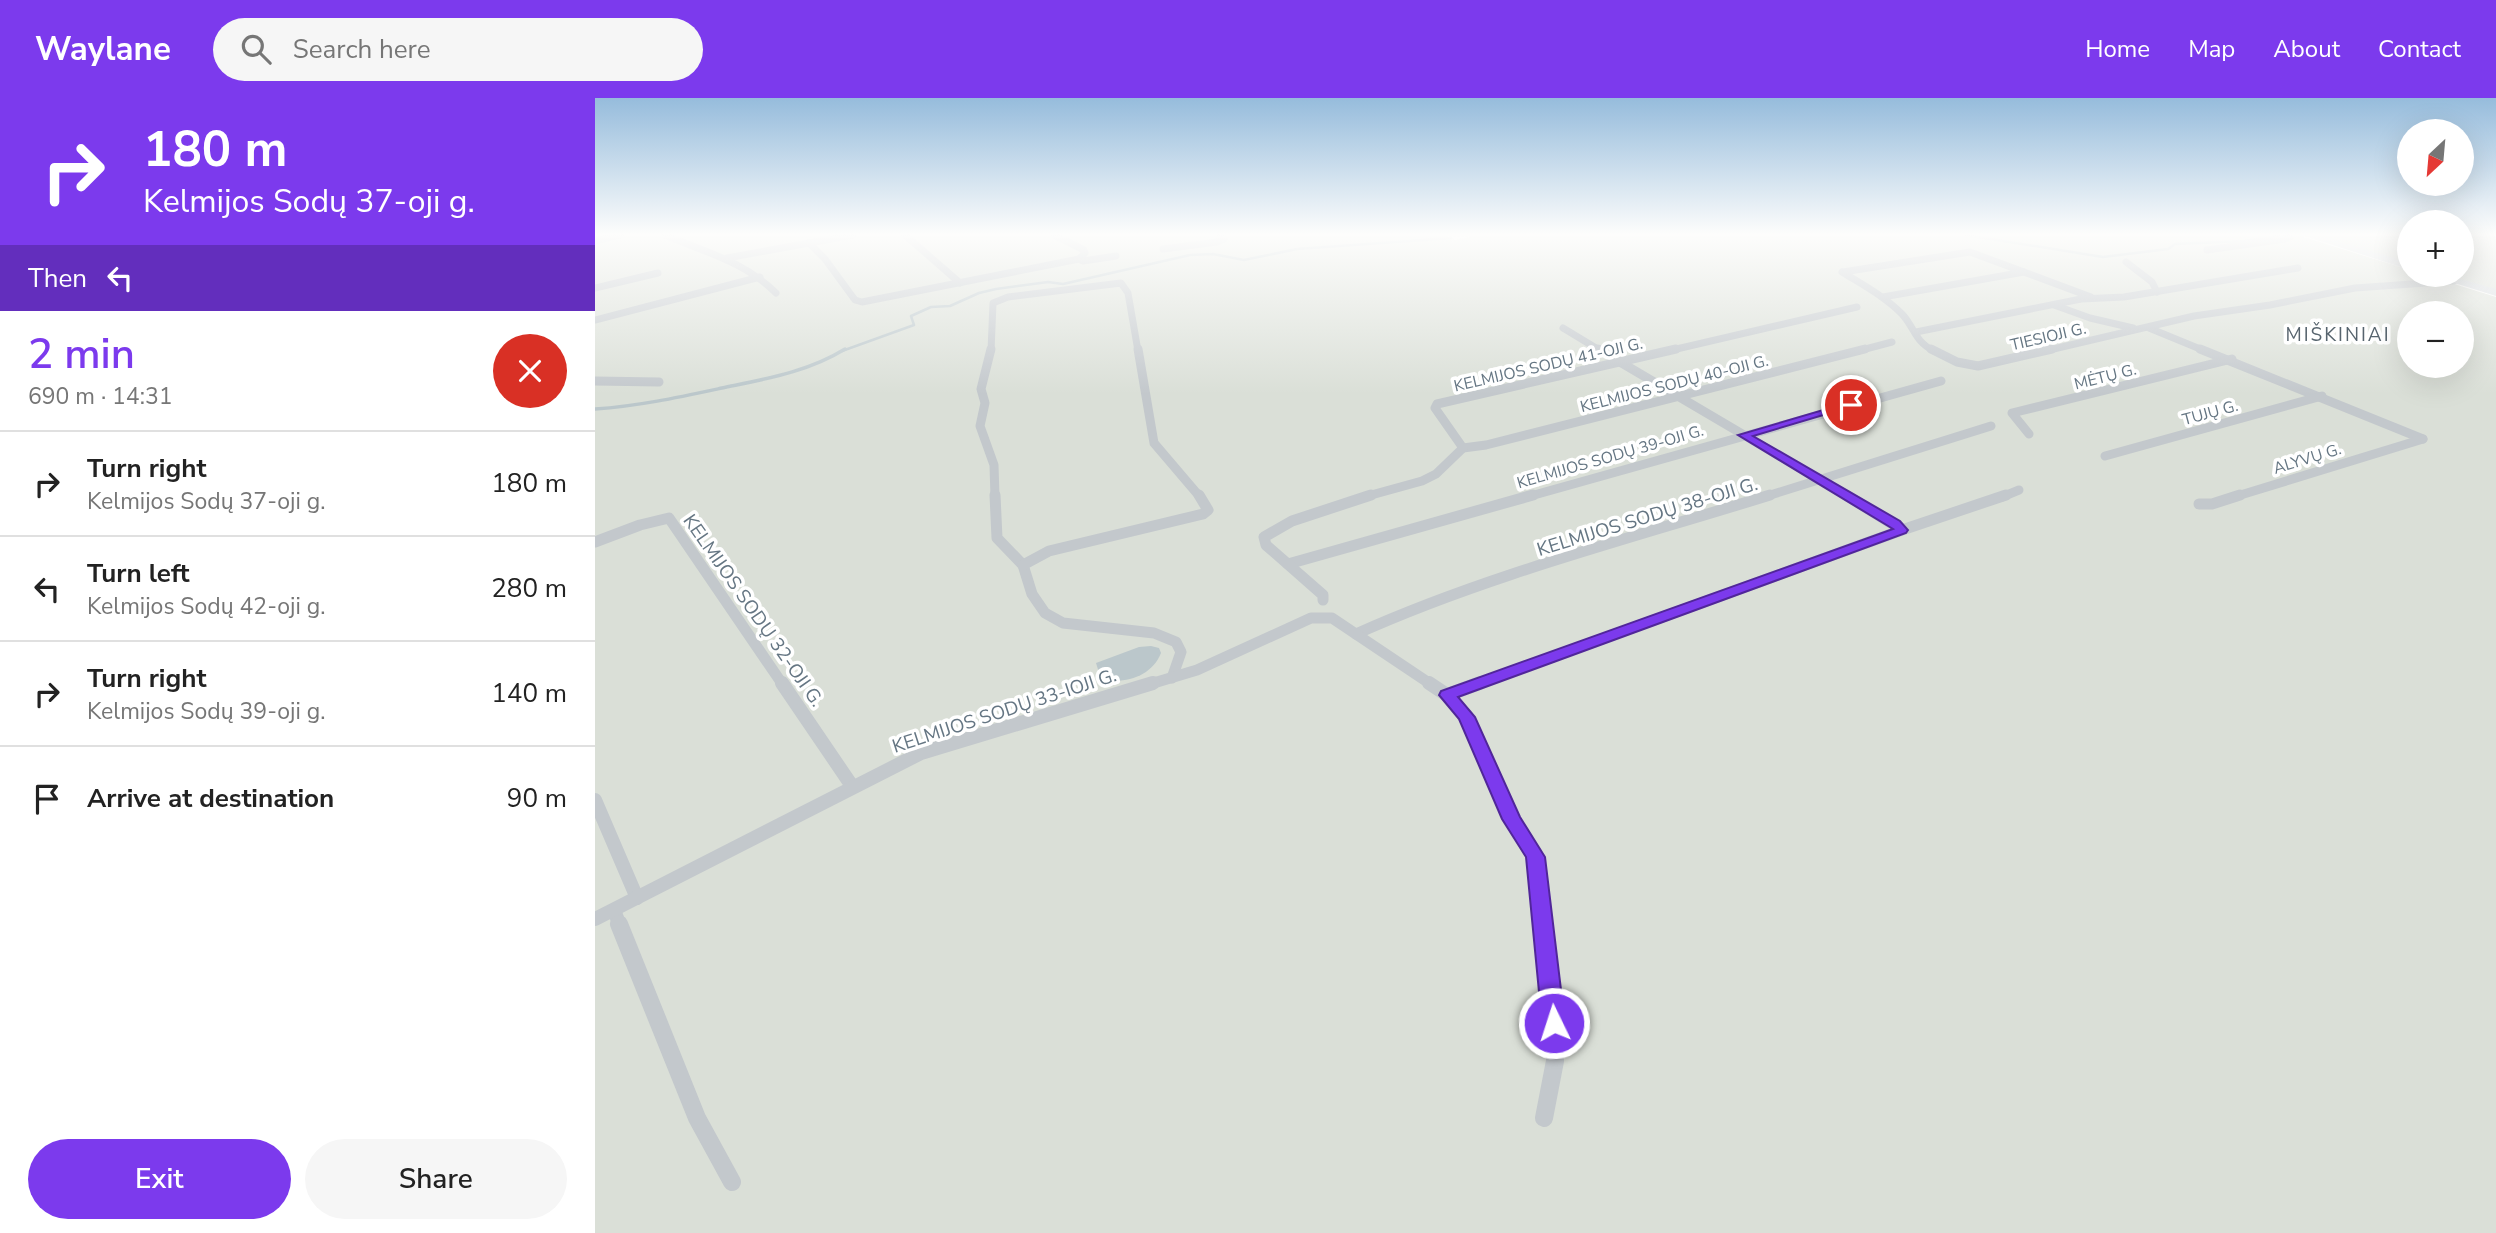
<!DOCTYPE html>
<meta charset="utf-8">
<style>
body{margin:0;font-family:"Nunito Sans",sans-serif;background:#f6f6f6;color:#222;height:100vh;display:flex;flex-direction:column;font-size:26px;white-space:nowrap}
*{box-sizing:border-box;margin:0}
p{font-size:23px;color:#767676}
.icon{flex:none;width:38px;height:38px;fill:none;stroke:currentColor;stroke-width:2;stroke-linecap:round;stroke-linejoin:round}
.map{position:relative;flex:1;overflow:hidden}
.drawer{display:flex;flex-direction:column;background:#fff;width:595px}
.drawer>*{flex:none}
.hud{background:#7c3aed;color:#fff;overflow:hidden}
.needle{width:46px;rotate:206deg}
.controls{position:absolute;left:1802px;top:21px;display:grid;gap:14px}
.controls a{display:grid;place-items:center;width:77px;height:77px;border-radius:50%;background:#fff;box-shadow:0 7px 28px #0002;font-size:35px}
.pin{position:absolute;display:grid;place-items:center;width:60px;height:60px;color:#fff;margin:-30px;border:4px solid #fff;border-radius:50%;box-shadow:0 2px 7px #0007}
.me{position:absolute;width:77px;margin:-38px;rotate:356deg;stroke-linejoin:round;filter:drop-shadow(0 0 5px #0008)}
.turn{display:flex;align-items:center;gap:24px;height:147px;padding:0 28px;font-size:32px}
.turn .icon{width:91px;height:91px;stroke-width:2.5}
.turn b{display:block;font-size:49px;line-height:60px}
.then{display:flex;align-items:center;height:66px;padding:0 28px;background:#0003;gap:14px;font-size:26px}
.round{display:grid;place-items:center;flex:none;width:74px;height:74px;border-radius:37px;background:#f6f6f6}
.headline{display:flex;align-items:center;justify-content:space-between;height:119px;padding:0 28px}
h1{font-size:42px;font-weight:600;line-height:52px;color:#7c3aed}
.action{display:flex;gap:14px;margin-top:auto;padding:14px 28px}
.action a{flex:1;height:80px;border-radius:42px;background:#7c3aed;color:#fff;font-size:28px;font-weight:600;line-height:80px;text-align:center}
.action a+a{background:#f6f6f6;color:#222}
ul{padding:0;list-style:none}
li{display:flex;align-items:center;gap:21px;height:105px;padding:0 28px;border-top:2px solid #e0e0e0}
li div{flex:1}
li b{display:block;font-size:26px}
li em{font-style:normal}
header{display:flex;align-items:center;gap:42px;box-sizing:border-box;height:98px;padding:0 35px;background:#7c3aed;color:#fff}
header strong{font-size:33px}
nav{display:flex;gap:38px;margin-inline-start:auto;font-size:24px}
.search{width:490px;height:63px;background:#f6f6f6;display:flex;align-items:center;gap:18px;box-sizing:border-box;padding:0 24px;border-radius:38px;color:#767676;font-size:26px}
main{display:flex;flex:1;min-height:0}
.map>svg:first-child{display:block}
.green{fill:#dadfd7;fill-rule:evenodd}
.water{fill:#bbc7cb}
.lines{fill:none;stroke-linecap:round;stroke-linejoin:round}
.stream-far1{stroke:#bbc7cb;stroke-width:2.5}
.stream{stroke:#bbc7cb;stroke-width:3.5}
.street-far4{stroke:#c3c8cc;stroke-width:7}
.street-far3{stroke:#c3c8cc;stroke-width:9}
.street-far2{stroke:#c3c8cc;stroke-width:11}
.street-far1{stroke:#c3c8cc;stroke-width:14}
.street{stroke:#c3c8cc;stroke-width:18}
.primary{fill:#d6dbdf;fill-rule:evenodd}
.route{fill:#7c3aed;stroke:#51269a;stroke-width:2}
.labels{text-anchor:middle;stroke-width:7;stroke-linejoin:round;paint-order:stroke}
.far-street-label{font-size:16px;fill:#657683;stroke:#fff}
.far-quarter-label{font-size:19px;letter-spacing:2px;fill:#57646e;stroke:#fff}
.street-label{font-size:19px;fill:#657683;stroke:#fff}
</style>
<header>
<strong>Waylane</strong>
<div class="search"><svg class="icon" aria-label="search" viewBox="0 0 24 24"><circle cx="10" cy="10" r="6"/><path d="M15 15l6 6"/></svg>Search here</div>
<nav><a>Home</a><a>Map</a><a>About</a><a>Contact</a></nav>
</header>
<main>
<section class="drawer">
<div class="hud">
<div class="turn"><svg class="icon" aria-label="right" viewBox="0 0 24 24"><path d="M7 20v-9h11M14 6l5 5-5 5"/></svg><div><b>180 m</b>Kelmijos Sodų 37-oji g.</div></div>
<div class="then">Then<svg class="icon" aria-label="left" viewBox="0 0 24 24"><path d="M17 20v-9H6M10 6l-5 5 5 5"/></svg></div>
</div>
<div class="headline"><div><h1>2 min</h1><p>690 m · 14:31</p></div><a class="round" style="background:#d93025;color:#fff"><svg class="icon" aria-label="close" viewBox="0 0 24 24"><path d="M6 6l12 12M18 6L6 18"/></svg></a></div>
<ul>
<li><svg class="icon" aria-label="right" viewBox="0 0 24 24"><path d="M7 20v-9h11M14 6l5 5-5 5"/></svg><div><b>Turn right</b><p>Kelmijos Sodų 37-oji g.</p></div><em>180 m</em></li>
<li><svg class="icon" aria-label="left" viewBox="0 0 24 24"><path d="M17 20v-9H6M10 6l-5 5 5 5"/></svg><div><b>Turn left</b><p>Kelmijos Sodų 42-oji g.</p></div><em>280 m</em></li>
<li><svg class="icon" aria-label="right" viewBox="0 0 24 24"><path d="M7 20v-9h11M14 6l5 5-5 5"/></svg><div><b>Turn right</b><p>Kelmijos Sodų 39-oji g.</p></div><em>140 m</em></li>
<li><svg class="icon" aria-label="arrive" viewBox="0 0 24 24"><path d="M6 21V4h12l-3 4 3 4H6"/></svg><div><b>Arrive at destination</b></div><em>90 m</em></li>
</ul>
<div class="action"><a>Exit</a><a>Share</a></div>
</section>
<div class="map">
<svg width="1901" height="1135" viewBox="0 0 1901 1135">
<rect width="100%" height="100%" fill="#fafaf8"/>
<g class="green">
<path d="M 0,137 L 852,137 L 853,141 L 861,142 L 883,137 L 1702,137 L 1815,172 L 1815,177 L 1830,177 L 1901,199 L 1901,1135 L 0,1135 ZM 1815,215 L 1867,215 L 1867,268 L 1815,268 Z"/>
<path d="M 1718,137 L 1815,137 L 1815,166 Z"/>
<path d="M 1867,137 L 1901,137 L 1901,192 L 1850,177 L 1867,177 Z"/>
</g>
<path class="water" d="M 556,548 L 564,550 L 566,555 C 557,578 530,587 506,581 L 501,565 L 544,549 Z"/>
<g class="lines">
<g class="stream-far1">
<path d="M 1371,137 L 1508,159 L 1573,151 L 1580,146 L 1649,143 L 1684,138"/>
<path d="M 247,253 L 319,227 L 316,218 L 336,209 L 355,208 L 384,195 L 401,191 L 453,184 L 468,186 L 595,157 L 618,156 L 649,162 L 702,151 L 856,140"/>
</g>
<path class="stream" d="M 0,311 C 44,308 85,299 127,290 C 170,281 213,274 250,251"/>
<g class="street-far4">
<path d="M 70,137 C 110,154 150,164 181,195"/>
<path d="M 310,137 L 365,185"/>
<path d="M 459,137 L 489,152 L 490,155 L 484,161 L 488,163 L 521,158"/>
<path d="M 0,143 L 25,137"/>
<path d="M 214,145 L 230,161 L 260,202 L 267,204 L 484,161"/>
<path d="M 568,151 L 622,144 L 629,141 L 625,137"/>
<path d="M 1612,152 L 1690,141 L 1695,139 L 1693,137"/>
<path d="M 132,160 L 258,137"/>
<path d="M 1531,164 L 1557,184 L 1562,194"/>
<path d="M 1247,174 C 1268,187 1289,198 1307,216 C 1320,230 1319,243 1339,253"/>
<path d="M 1248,174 L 1375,154 L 1496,199"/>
<path d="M 0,190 L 63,175"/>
<path d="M 1288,199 L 1429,174"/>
<path d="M 1459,207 L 1495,220 L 1538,230"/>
<path d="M 0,222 L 165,179"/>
<path d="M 968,230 L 1006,253"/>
<path d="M 1554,230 L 1610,253"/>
<path d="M 1321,234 L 1486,201 L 1529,199 L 1703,170"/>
<path d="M 396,253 L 398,205 L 413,199 L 526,185 L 533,195 L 543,253"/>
<path d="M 1073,253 L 1262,209"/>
<path d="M 1263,253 L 1297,244"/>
<path d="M 1450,253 L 1599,218 L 1675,207 L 1760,190 L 1859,183"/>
</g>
<g class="street-far3">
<path d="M 396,251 L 386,291 L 390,305 L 385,328 L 399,367 L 400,399"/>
<path d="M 543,251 L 559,345 L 605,399"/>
<path d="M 1003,251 L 1254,399"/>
<path d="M 1336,251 L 1362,264 L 1383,268 L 1457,251"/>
<path d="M 1605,251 L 1828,341"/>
<path d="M 0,283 L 64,284"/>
<path d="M 1434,336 L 1417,315 L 1637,261"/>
<path d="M 868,350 L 891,347 L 1270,251"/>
<path d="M 1510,358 L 1727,298"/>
<path d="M 769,399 L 827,383 L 841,376 L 868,350 L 840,310 L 842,306 L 1081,251"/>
<path d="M 932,399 L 1346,283"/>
<path d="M 1169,399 L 1396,328"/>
<path d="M 1407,399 L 1424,392"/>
<path d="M 1639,399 L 1828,341"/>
</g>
<g class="street-far2">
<path d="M 400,397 L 402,440 L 428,467"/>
<path d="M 1251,397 L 1307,432"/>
<path d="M 1604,406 L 1617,406 L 1645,397"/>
<path d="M 0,444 L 45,427 L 74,420 L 188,587"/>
<path d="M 693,466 L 938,397"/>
<path d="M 428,467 L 437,496 L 450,515 L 468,525 L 559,535 L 581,544 L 586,554 L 577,580"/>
<path d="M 428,467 L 454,453 L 608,416 L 613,412 L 604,397"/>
<path d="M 728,502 L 728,497 L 671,447 L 669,439 L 697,423 L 776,397"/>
<path d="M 761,536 C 892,477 1037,440 1175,397"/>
<path d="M 552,587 L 602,572 L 716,520 L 737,520 L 837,587"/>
<path d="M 880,587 L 1307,432 L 1411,397"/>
</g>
<g class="street-far1">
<path d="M 187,585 L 257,688"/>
<path d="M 834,585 L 852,597 L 872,619 L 917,721 L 940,759 L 948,828"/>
<path d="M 852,597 L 885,585"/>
<path d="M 0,702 L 42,800"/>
<path d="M 19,812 L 25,828"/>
<path d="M 0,821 L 326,655 L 558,585"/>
</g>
<g class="street">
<path d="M 24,826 L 102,1020 L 137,1084"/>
<path d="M 948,826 L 958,907 L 960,963 L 949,1020"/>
</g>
<g class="primary">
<path d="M 1707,137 L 1724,137 L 1815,165 L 1815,172 Z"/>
<path d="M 1834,177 L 1851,177 L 1901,191 L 1901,198 Z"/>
</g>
</g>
<linearGradient id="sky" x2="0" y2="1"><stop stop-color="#96bcdc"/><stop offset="0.46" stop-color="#fdfdfc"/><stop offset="1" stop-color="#fdfdfc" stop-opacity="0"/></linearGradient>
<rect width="1901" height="296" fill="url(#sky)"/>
<path class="route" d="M 1252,305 L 1262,307 L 1158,338 L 1305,423 L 1313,432 L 1311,435 L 863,599 L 880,619 L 925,719 L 950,759 L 970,925 L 967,932 L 959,935 L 951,932 L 947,925 L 931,759 L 907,721 L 864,621 L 844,597 L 846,593 L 1298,431 L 1143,337 Z"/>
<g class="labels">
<g class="far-street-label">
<text transform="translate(1453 238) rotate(-13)" y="6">TIESIOJI G.</text>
<text transform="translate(953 266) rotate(-13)" y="6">KELMIJOS SODŲ 41-OJI G.</text>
<text transform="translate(1510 278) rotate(-14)" y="6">MĖTŲ G.</text>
<text transform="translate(1079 285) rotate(-14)" y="6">KELMIJOS SODŲ 40-OJI G.</text>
<text transform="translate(1615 314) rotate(-15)" y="6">TUJŲ G.</text>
<text transform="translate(1015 358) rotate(-16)" y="6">KELMIJOS SODŲ 39-OJI G.</text>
<text transform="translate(1712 360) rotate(-17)" y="6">ALYVŲ G.</text>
</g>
<g class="far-quarter-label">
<text x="1743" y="243">MIŠKINIAI</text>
</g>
<g class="street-label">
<text transform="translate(1052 418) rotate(-17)" y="7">KELMIJOS SODŲ 38-OJI G.</text>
<text transform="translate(159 512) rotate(55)" y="7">KELMIJOS SODŲ 32-OJI G.</text>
<text transform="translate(409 612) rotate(-18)" y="7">KELMIJOS SODŲ 33-IOJI G.</text>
</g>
</g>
</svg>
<div class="controls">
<a><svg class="needle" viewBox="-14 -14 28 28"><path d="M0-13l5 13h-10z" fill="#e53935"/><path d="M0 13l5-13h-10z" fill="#767676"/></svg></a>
<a>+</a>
<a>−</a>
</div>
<div class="pin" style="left:1256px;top:307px;background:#d93025"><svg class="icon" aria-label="arrive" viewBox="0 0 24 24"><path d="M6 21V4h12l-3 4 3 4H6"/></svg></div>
<svg class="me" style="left:959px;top:925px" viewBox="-20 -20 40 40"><circle r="17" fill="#7c3aed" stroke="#fff" stroke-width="3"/><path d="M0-11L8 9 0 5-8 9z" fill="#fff"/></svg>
</div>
</main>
